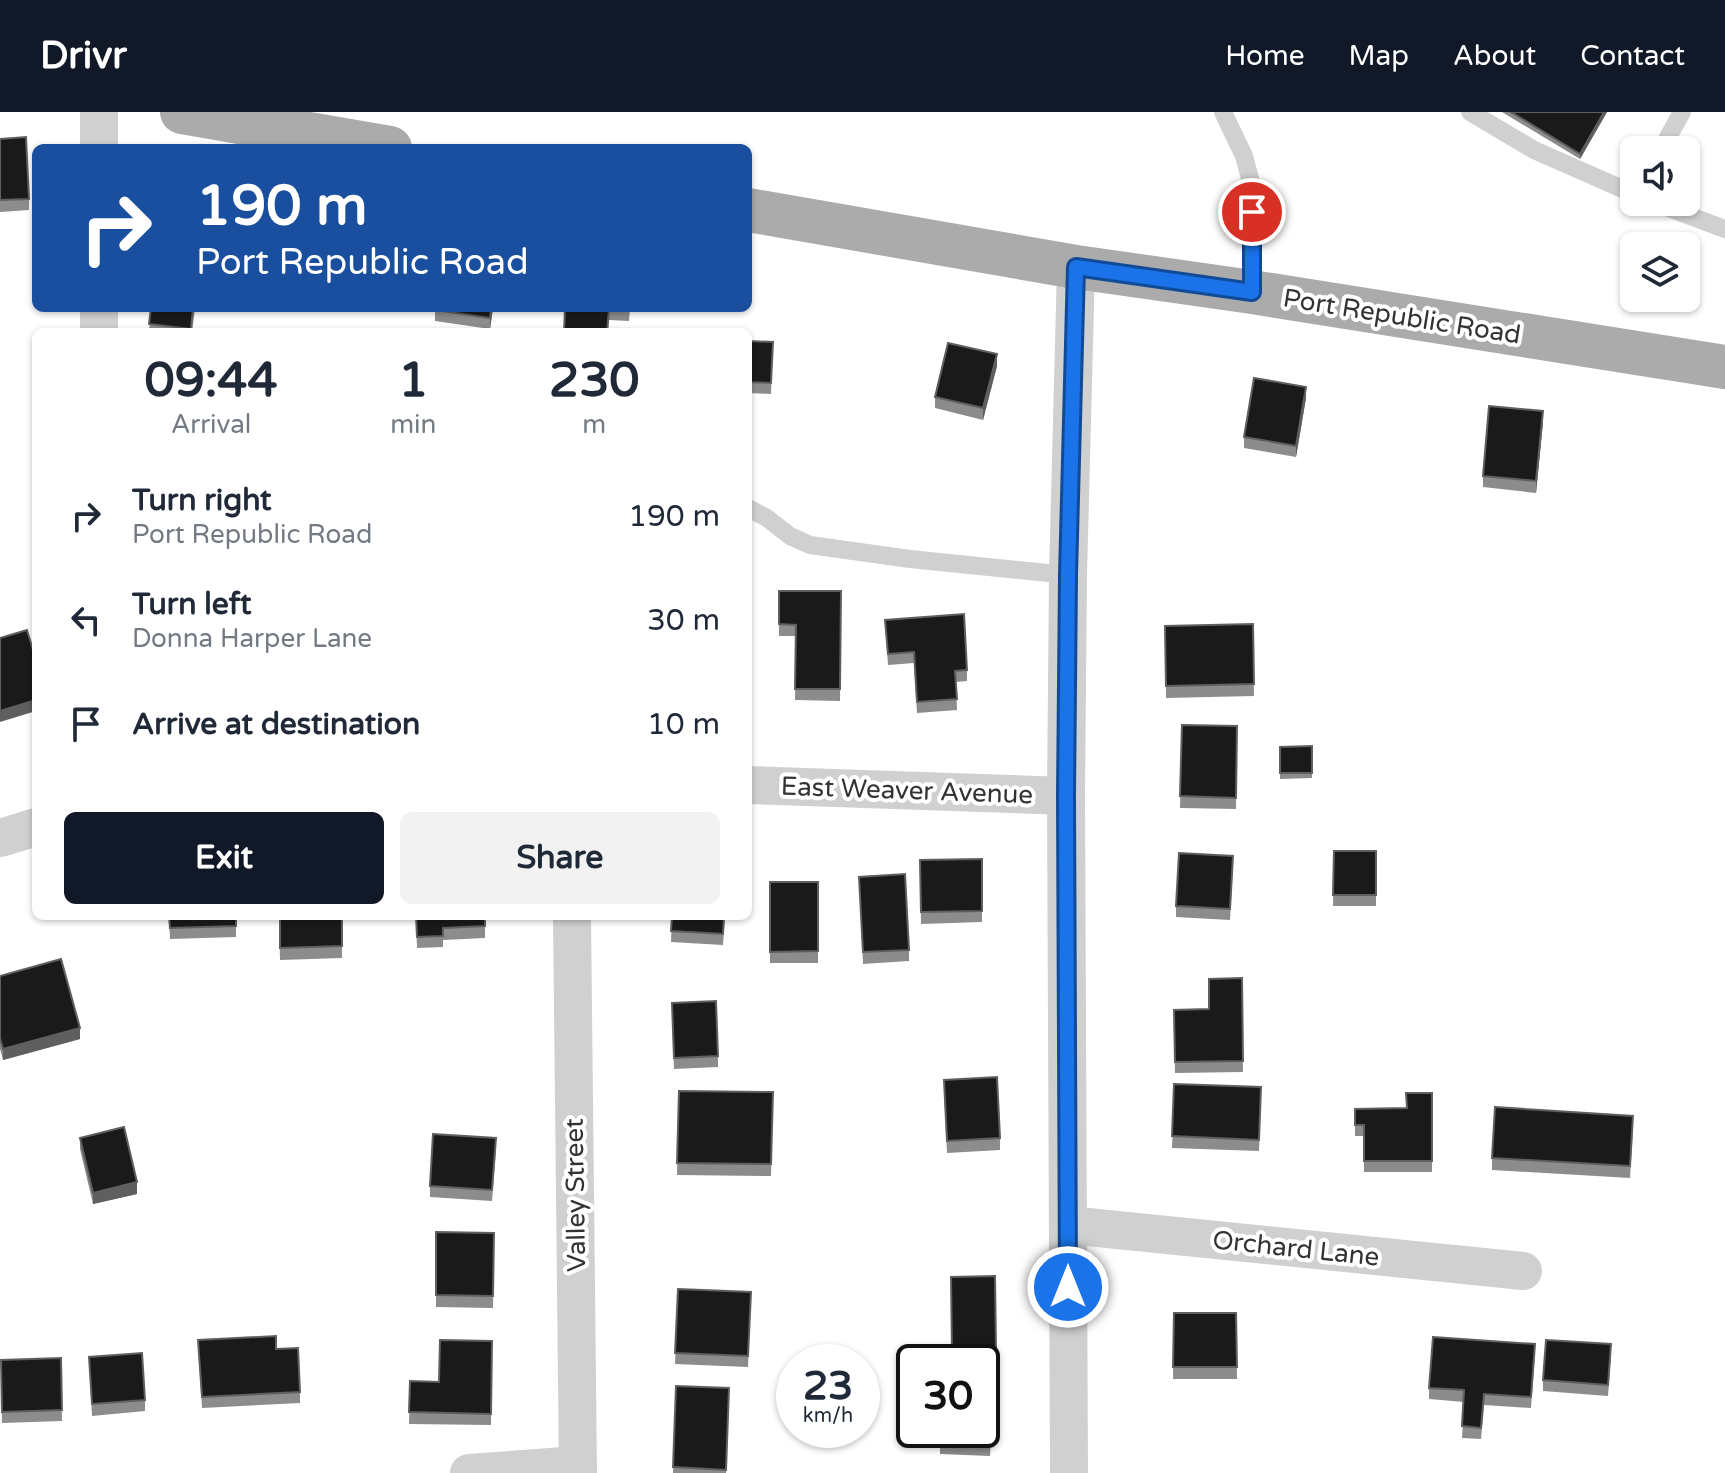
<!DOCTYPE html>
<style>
body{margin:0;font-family:"Varela Round",sans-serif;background:#f2f2f3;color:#1f2937;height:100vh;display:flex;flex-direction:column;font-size:30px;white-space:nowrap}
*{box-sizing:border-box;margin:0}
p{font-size:26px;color:#747a83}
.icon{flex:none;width:44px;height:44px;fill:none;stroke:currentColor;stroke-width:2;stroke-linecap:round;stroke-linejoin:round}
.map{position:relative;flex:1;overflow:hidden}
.side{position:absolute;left:32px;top:216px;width:720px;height:592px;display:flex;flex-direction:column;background:#fff;border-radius:12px;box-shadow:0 2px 6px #0004}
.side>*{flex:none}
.hud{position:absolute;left:32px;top:32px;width:720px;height:168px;border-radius:12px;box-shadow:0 2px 6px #0004;background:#1a4fa0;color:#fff;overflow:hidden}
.buttons{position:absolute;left:1620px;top:24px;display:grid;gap:16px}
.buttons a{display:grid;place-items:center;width:80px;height:80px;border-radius:12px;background:#fff;box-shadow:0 2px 6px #0004;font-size:40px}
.speed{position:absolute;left:776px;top:1232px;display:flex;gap:16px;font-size:40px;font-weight:700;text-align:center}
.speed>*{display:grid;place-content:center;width:104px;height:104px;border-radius:50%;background:#fff;box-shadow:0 2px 6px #0004;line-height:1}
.speed small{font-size:20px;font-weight:400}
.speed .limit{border:4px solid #111;border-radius:12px;background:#fff;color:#111}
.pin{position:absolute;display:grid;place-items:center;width:68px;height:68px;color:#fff;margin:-34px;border:4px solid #fff;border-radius:50%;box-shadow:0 2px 8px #0007}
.me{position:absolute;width:88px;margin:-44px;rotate:0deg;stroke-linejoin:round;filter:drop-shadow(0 0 6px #0008)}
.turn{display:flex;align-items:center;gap:28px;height:168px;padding:0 32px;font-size:36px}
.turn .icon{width:104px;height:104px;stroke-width:2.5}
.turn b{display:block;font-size:56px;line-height:68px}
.eta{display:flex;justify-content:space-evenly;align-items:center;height:136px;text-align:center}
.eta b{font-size:48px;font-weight:800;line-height:56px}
.primary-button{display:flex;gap:16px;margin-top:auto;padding:16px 32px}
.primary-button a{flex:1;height:92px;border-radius:12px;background:#111827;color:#fff;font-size:32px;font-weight:800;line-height:92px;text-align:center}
.primary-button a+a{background:#f2f2f3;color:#1f2937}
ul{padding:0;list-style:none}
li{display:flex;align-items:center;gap:24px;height:104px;padding:0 32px}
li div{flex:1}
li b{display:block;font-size:30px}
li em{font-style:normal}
header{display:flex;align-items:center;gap:48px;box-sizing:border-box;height:112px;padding:0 40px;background:#111827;color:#fff}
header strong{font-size:38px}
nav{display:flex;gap:44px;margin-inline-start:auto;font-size:28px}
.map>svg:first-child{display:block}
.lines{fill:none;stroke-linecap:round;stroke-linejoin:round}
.lane{stroke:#d0d0d0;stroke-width:18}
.street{stroke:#d0d0d0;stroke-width:38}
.primary{stroke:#ababab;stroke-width:44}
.wall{fill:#8c8c8c}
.shaded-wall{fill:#5f5f5f}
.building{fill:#1a1a1a;stroke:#5f5f5f;stroke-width:2}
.route-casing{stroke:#114b97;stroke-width:20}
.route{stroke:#1a73e8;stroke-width:14}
.labels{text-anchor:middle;stroke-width:8;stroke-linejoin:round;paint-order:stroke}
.street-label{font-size:26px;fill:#333;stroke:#fff}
</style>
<header>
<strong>Drivr</strong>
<nav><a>Home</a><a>Map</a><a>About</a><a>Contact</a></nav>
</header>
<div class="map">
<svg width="1725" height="1361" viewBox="0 0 1725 1361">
<rect width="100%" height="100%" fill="#fff"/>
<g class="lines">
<g class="lane">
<path d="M 1223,0 L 1244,44 L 1252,74 L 1252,179"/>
<path d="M 1470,0 L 1534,38 L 1634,82"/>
<path d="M 1661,38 L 1682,0"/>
<path d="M 1653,90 L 1725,117"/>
<path d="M 748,396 L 767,406 L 790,424 L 810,433 L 910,447 L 1068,463"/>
</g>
<g class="street">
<path d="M 99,0 L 99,36"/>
<path d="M 99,196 L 99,220"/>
<path d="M 748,673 L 1066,684"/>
<path d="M 0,726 L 36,715"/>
<path d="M 572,804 L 578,1361"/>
<path d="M 1068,1113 L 1523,1159"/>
<path d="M 469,1361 L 578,1353"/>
<path d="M 1069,1361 L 1066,684 L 1068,463 L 1076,155"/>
</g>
<g class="primary">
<path d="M 182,0 L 390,36"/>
<path d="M 748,98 L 1076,155 L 1252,180 L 1725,255"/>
</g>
</g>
<g class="wall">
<path d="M 1502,0 L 1607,0 L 1580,47 Z"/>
<path d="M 0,27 L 29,87 L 29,98 L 0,100 Z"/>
<path d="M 151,196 L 195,196 L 192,220 L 149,220 Z"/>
<path d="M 435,196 L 493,196 L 490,217 L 435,209 Z"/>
<path d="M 565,196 L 630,196 L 629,209 L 609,208 L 608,220 L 564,220 Z"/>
<path d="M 748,229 L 773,230 L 771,282 L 748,281 Z"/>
<path d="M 997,254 L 983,308 L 935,296 L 935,285 Z"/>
<path d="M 1306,286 L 1296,345 L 1244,336 L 1244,325 Z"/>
<path d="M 1543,310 L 1536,381 L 1483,375 L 1483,364 Z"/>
<path d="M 779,479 L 841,479 L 840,589 L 795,588 L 796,524 L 779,524 Z"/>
<path d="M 885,508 L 967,558 L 967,569 L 956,570 L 957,598 L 917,601 L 914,551 L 888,553 Z"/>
<path d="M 1253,512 L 1254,584 L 1166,586 L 1165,514 Z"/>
<path d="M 1182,613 L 1237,614 L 1236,697 L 1180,696 Z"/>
<path d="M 1312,634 L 1312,666 L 1280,667 L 1280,635 Z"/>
<path d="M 1334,739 L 1376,739 L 1376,794 L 1333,794 Z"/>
<path d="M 982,747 L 982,810 L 921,812 L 920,748 Z"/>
<path d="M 1233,755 L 1230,808 L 1176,805 L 1176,794 Z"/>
<path d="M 859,765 L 909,838 L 909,849 L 863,852 Z"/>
<rect x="770" y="770" width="48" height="81"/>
<path d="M 169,804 L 236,804 L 236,825 L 170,827 Z"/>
<path d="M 279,804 L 342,804 L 342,846 L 280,848 Z"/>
<path d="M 416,804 L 485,804 L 485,826 L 443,828 L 443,835 L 417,836 Z"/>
<path d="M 672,804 L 725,804 L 723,833 L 671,830 Z"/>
<path d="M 0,864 L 80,927 L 3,948 L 0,937 Z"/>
<path d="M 1242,866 L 1243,960 L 1175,961 L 1174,898 L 1209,897 Z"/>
<path d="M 672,903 L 718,944 L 718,955 L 674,957 Z"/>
<path d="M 1174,972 L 1261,975 L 1259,1039 L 1172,1036 Z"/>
<path d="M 679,979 L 773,980 L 771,1064 L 677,1063 Z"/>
<path d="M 944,979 L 1000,1026 L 1000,1038 L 947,1041 Z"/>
<path d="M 1432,981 L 1432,1060 L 1364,1060 L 1364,1024 L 1355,1024 L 1355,997 L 1406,996 Z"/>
<path d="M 1633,1015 L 1630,1066 L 1492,1058 L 1492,1046 Z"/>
<path d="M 80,1026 L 137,1082 L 93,1092 L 80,1037 Z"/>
<path d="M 496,1037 L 492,1089 L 430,1085 L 430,1074 Z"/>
<path d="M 436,1120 L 494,1121 L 493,1196 L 436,1195 Z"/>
<path d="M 995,1164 L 996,1250 L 952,1250 L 951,1165 Z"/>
<path d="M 678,1177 L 751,1180 L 748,1255 L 675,1252 Z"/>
<path d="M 1174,1201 L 1236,1201 L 1237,1267 L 1173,1267 Z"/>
<path d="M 198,1228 L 276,1237 L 300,1280 L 300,1291 L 202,1296 Z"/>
<path d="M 492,1229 L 491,1313 L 409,1312 L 410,1269 L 439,1270 Z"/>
<path d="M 1535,1243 L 1531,1296 L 1484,1293 L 1481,1327 L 1462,1326 L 1464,1290 L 1429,1287 L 1429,1276 Z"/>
<path d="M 1611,1244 L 1608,1284 L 1543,1279 L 1543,1268 Z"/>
<path d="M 89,1245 L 145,1288 L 145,1299 L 92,1304 Z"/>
<path d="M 61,1246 L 62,1309 L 2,1311 L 1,1248 Z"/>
<path d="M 676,1274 L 729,1276 L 726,1361 L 673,1361 Z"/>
<path d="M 994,1276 L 990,1344 L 940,1342 L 940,1318 Z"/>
</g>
<g class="shaded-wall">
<path d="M 1604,0 L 1607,0 L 1580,47 L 1580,42 Z"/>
<path d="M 491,196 L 493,196 L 490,217 L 490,206 Z"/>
<path d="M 997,242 L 997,254 L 983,308 L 983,296 Z"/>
<path d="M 1306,275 L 1306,286 L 1296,345 L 1296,334 Z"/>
<path d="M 1543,299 L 1543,310 L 1536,381 L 1536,369 Z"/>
<path d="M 36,588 L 36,599 L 0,610 L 0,599 Z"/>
<path d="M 80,916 L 80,927 L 3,948 L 3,937 Z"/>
<path d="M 137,1070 L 137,1082 L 93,1092 L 93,1081 Z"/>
</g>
<g class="building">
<path d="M 1511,0 L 1604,0 L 1580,42 Z"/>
<path d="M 26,25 L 29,87 L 0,88 L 0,27 Z"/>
<path d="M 151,196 L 193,196 L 191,217 L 149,212 Z"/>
<path d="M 435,196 L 491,196 L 490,206 L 435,198 Z"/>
<path d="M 565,196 L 629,196 L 629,197 L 609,197 L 607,220 L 564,220 Z"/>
<path d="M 748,229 L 773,230 L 771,271 L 748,270 Z"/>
<path d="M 948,231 L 997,242 L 983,296 L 935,285 Z"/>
<path d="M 1254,266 L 1306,275 L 1296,334 L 1244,325 Z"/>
<path d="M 1489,294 L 1543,299 L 1536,369 L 1483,364 Z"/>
<path d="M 779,479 L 841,479 L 840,577 L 795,577 L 796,513 L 779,512 Z"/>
<path d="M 964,502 L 967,558 L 955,559 L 957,587 L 917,590 L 914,540 L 888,542 L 885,508 Z"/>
<path d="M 1253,512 L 1254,572 L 1166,574 L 1165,514 Z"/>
<path d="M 27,518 L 36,548 L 36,588 L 0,599 L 0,526 Z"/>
<path d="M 1182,613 L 1237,614 L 1236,686 L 1180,684 Z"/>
<path d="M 1312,634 L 1312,661 L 1280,661 L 1280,635 Z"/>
<path d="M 1334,739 L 1376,739 L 1376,783 L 1333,783 Z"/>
<path d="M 1179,741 L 1233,744 L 1230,797 L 1176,794 Z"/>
<path d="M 982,747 L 982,799 L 921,800 L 920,748 Z"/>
<path d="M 905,762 L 909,838 L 863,840 L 859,765 Z"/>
<path d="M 770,770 L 818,770 L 818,839 L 770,840 Z"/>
<path d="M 169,804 L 236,804 L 236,814 L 170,816 Z"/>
<path d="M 280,804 L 342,804 L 342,834 L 280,836 Z"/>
<path d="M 416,804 L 485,804 L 485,814 L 443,816 L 443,824 L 417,825 Z"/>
<path d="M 672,804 L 724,804 L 723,822 L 671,819 Z"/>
<path d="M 61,847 L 80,916 L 3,937 L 0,926 L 0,864 Z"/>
<path d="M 1242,866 L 1243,949 L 1175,950 L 1174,898 L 1209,897 L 1209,867 Z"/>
<path d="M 716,889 L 718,944 L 674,946 L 672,891 Z"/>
<path d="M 997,965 L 1000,1026 L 947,1029 L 944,968 Z"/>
<path d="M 1174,972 L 1261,975 L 1259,1028 L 1172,1024 Z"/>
<path d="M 679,979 L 773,980 L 771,1052 L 677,1051 Z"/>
<path d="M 1406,981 L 1432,981 L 1432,1049 L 1364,1049 L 1364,1013 L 1355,1013 L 1355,997 L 1407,996 Z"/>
<path d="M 1495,995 L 1633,1004 L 1630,1054 L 1492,1046 Z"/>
<path d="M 124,1015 L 137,1070 L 93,1081 L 80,1026 Z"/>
<path d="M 433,1022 L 496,1026 L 492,1078 L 430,1074 Z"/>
<path d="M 436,1120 L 494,1121 L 493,1184 L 436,1183 Z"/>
<path d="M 995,1164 L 996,1238 L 952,1239 L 951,1165 Z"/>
<path d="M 678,1177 L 751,1180 L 748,1244 L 675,1241 Z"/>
<path d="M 1174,1201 L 1236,1201 L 1237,1255 L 1173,1255 Z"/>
<path d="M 276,1224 L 276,1237 L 298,1236 L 300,1280 L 202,1285 L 198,1228 Z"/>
<path d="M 1433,1225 L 1535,1232 L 1531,1285 L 1484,1282 L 1481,1316 L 1462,1314 L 1464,1278 L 1429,1276 Z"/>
<path d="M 440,1228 L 492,1229 L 491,1302 L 409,1300 L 410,1269 L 439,1270 Z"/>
<path d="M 1546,1228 L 1611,1232 L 1608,1273 L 1543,1268 Z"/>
<path d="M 142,1241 L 145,1288 L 92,1292 L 89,1245 Z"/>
<path d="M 61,1246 L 62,1298 L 2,1300 L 1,1248 Z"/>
<path d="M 982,1264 L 994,1264 L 990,1333 L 940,1330 L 940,1318 L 982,1318 Z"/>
<path d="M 676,1274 L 729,1276 L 726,1358 L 673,1355 Z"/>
</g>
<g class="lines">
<g class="route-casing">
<path id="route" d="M 1068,1175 L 1066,684 L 1068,463 L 1076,155 L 1252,180 L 1252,100"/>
</g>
<use href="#route" class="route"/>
</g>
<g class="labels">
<g class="street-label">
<text transform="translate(1402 204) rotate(9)" y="9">Port Republic Road</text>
<text transform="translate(907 678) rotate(2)" y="9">East Weaver Avenue</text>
<text transform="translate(575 1083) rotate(-91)" y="9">Valley Street</text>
<text transform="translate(1296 1136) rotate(6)" y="9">Orchard Lane</text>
</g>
</g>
</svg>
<div class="buttons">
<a><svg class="icon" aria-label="sound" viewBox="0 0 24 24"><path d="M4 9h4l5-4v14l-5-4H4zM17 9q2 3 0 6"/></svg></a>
<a><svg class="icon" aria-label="layers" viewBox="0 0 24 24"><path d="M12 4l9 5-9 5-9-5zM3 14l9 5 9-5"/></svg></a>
</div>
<div class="speed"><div>23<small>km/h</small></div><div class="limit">30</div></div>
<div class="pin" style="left:1252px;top:100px;background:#d93025"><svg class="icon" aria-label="arrive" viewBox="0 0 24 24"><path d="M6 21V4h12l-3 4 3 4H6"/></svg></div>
<svg class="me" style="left:1068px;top:1175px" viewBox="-20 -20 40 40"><circle r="17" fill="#1a73e8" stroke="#fff" stroke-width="3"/><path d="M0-11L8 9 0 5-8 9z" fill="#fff"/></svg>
<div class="hud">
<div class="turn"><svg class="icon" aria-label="right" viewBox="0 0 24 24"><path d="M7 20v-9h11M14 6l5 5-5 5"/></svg><div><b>190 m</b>Port Republic Road</div></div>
</div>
<section class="side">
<div class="eta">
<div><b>09:44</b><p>Arrival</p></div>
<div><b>1</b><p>min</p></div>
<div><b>230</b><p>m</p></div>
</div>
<ul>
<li><svg class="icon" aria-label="right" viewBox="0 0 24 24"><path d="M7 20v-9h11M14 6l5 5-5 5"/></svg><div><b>Turn right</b><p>Port Republic Road</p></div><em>190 m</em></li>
<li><svg class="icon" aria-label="left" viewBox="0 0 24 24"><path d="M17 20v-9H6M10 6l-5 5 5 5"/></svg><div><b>Turn left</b><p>Donna Harper Lane</p></div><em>30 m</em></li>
<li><svg class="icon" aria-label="arrive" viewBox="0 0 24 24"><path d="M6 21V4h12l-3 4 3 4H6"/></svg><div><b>Arrive at destination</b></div><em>10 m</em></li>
</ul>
<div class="primary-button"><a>Exit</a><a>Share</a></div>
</section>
</div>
